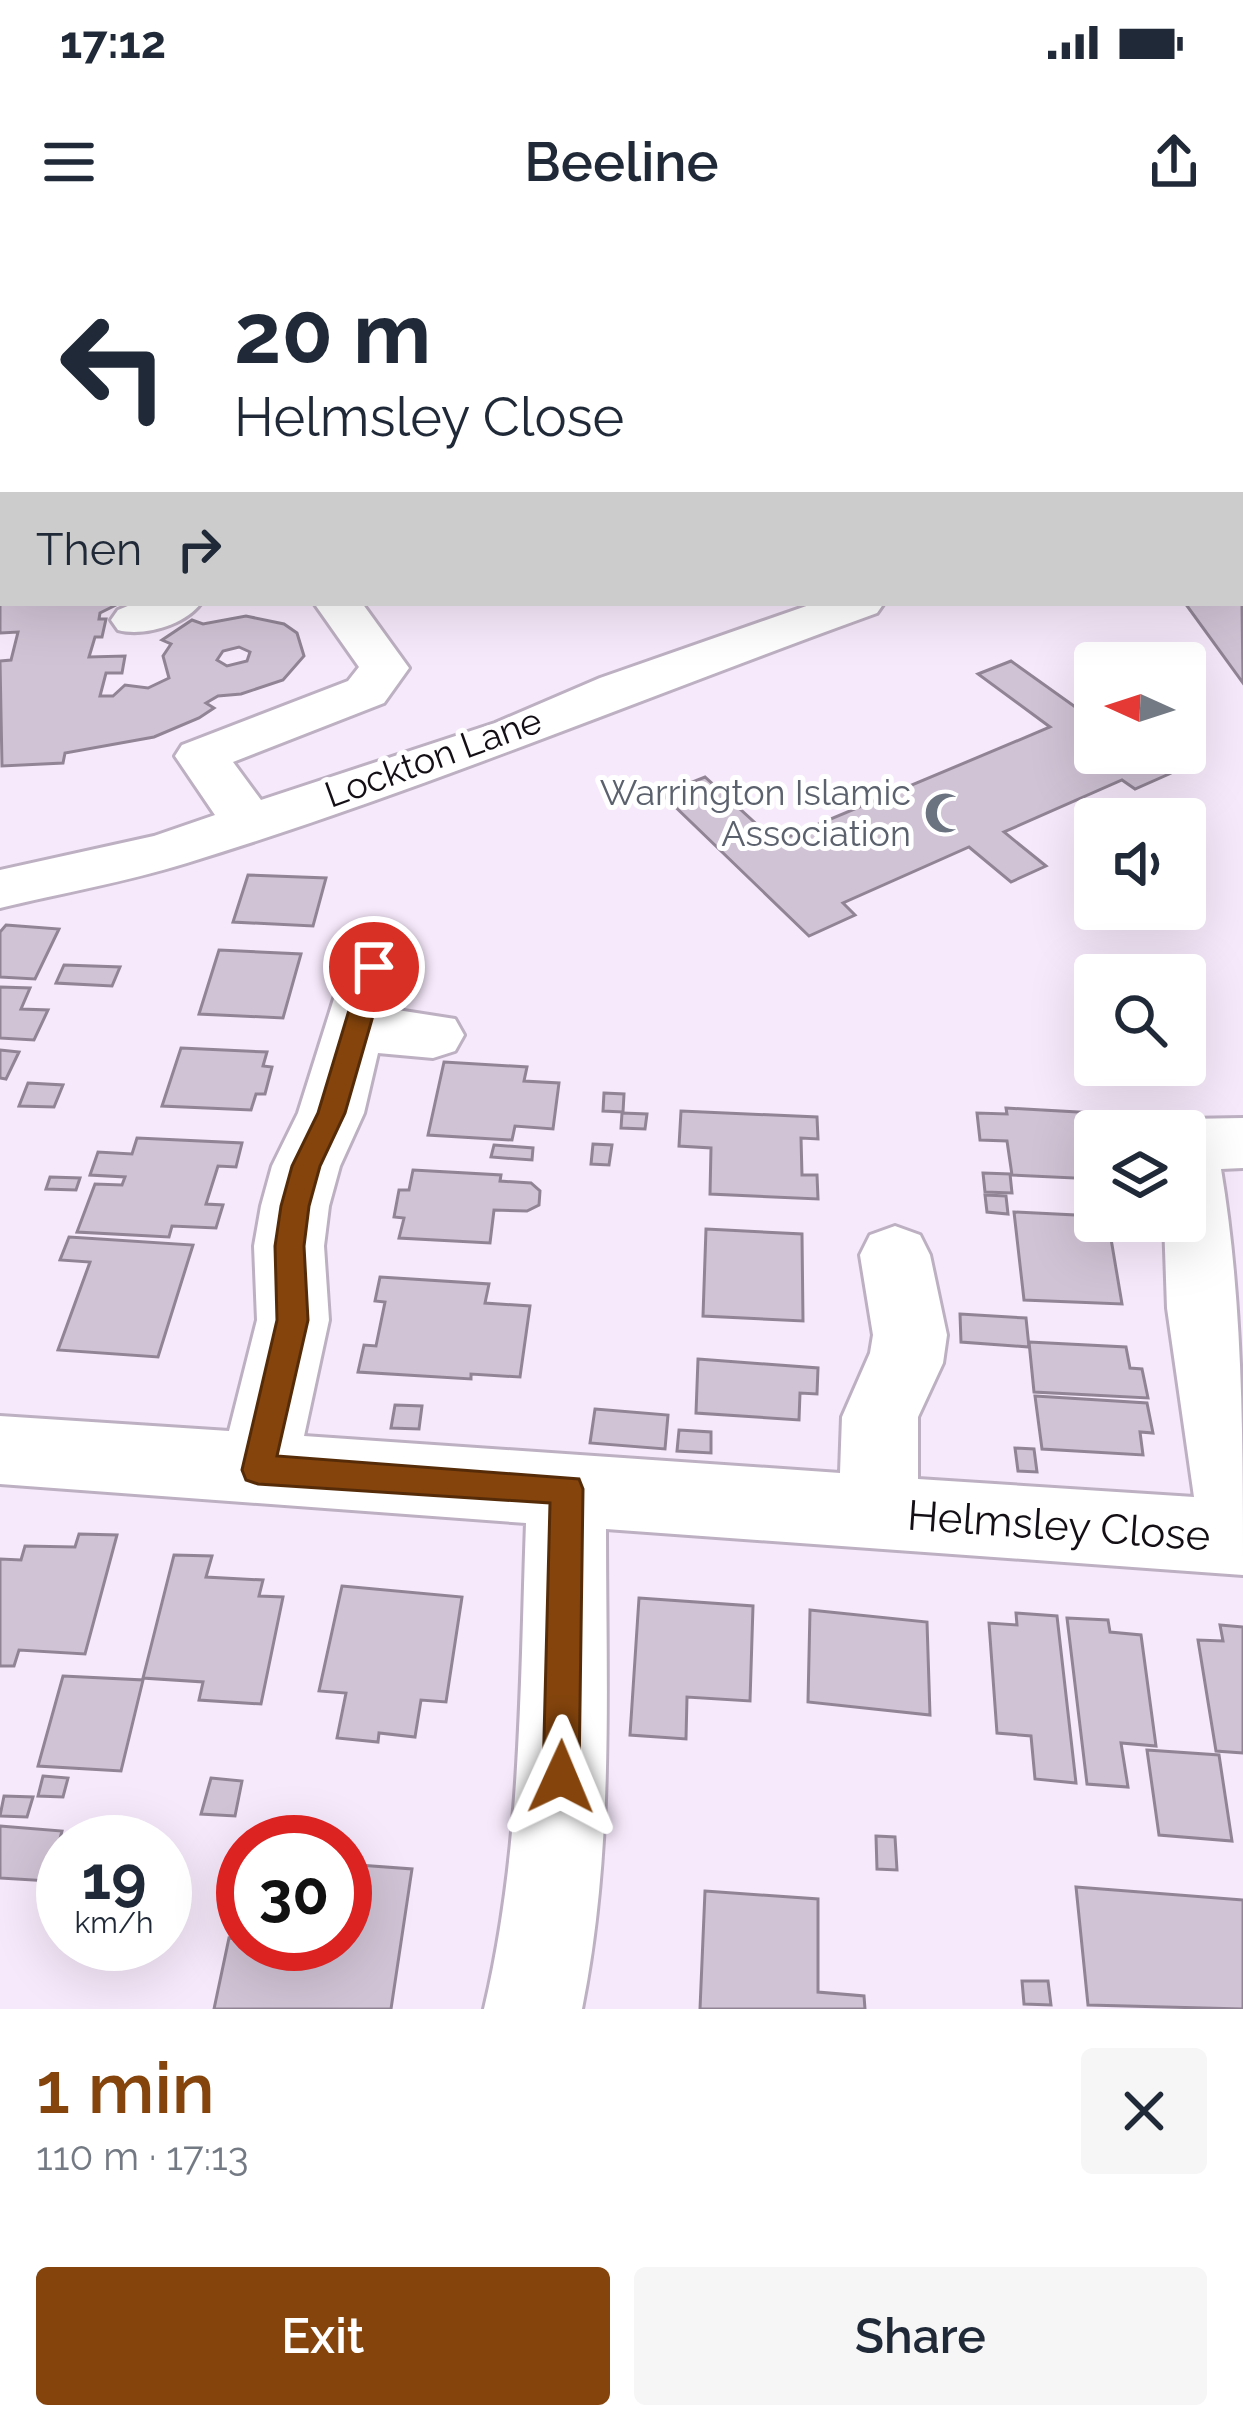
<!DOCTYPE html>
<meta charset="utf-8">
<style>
body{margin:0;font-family:Raleway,sans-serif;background:#f6f6f7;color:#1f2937;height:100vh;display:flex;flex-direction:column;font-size:45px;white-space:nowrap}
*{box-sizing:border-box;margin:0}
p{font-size:39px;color:#747a83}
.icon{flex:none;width:66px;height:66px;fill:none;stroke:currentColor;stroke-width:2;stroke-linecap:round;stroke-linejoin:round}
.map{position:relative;height:1769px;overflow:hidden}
.sheet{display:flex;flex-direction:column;background:#fff;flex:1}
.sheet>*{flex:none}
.guide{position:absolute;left:0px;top:0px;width:1245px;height:366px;box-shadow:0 12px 48px #0002;background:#fff;color:#1f2937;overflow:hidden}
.needle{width:78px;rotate:273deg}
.tools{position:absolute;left:1074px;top:402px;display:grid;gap:24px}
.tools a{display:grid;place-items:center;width:132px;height:132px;border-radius:12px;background:#fff;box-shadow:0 12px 48px #0002;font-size:60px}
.speed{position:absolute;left:36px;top:1575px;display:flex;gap:24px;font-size:60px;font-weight:700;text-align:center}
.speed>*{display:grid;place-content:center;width:156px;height:156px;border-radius:50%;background:#fff;box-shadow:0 12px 48px #0002;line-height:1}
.speed small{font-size:30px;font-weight:400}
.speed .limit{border:18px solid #d22;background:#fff;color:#111}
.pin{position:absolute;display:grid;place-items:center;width:102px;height:102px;color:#fff;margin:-51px;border:6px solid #fff;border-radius:50%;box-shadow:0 3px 12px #0007}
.me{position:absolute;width:132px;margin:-66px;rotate:1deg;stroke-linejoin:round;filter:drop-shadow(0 0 9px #0008)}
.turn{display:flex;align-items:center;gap:42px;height:252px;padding:0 36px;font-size:54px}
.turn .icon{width:156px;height:156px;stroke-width:2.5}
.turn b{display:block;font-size:84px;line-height:102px}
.then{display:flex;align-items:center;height:114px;padding:0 36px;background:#0003;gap:24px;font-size:45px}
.round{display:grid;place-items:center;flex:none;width:126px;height:126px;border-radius:12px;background:#f6f6f7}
.headline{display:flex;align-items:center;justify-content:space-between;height:204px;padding:0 36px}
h1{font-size:72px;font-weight:600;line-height:90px;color:#84440c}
.cta{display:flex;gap:24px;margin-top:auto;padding:24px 36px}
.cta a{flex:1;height:138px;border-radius:12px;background:#84440c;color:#fff;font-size:48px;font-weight:600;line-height:138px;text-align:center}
.cta a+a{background:#f6f6f7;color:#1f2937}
.status{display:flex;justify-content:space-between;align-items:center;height:84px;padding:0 60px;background:#fff;direction:ltr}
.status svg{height:33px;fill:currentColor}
header{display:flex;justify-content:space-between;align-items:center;height:156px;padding:0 36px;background:#fff;font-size:54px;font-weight:600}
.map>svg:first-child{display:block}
.education{fill:#ede4ce}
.building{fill:#d0c3d5;stroke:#918595;stroke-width:3;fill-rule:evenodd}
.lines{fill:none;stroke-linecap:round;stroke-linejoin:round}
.minor-casing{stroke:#bdb0c2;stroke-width:6}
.minor{fill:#fff;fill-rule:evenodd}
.route{fill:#84440c;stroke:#562c08;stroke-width:3}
.labels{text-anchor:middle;stroke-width:10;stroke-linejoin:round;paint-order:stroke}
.street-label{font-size:36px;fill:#130f15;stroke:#fff}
.worship-label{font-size:36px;fill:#5b616d;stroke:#fff;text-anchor:end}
.near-street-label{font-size:42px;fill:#130f15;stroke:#fff}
</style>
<div class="status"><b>17:12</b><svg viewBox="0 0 49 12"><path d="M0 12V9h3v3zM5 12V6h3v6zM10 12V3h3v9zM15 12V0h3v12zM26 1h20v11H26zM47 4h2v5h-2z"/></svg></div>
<header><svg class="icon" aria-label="menu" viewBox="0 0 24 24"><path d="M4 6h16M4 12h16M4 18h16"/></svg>Beeline<svg class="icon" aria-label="share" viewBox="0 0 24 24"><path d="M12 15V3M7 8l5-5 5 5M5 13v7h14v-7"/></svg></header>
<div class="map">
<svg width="1243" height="1769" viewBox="0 0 1243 1769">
<rect width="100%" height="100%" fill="#f6e9fb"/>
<path class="education" d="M 79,0 L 746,0 L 735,3 Z"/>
<g class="building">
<path d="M 107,0 L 309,0 L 296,3 Z"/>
<path d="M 0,337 L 3,363 L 120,363 L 100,373 L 99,379 L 106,379 L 102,397 L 95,397 L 89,417 L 125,416 L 122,433 L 106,433 L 100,456 L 113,456 L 125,445 L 148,448 L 169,438 L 163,416 L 171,404 L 162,400 L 192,380 L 203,384 L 246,376 L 284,384 L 297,393 L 304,416 L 283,440 L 241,454 L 218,456 L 206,463 L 214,468 L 199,478 L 154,497 L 65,513 L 63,523 L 2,526 L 0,421 L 11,420 L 18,392 L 0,393 ZM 239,407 L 250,412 L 247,421 L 227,426 L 217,420 L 223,411 Z"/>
<path d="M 1169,363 L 1242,363 L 1243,443 L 1185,363 Z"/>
<path d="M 1011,421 L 1095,481 L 1095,513 L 1140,513 L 1169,534 L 1135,549 L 1122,540 L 1004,592 L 1046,626 L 1011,642 L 969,607 L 843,663 L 855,675 L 809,696 L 662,554 L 705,537 L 776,602 L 1050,487 L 978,434 Z"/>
<path d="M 248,635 L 326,638 L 313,686 L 233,682 Z"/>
<path d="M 6,685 L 59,689 L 35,739 L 0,737 L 0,692 Z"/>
<path d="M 219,710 L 301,714 L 283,778 L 199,774 Z"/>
<path d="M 64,725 L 120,727 L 112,746 L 56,743 Z"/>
<path d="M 0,747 L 30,748 L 21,769 L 48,770 L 34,800 L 0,798 Z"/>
<path d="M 181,808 L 267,812 L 263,826 L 272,827 L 265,854 L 256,854 L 251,870 L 162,866 Z"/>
<path d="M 0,810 L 19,812 L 6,839 L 0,838 Z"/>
<path d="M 444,822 L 527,827 L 524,841 L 559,843 L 553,889 L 515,886 L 512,900 L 428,895 Z"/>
<path d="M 28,843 L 63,845 L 54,867 L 19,866 Z"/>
<path d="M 604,853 L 624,854 L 623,872 L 603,871 Z"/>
<path d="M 1006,868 L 1095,873 L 1095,939 L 1012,935 L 1007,901 L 980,900 L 977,873 L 1007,874 Z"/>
<path d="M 681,871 L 817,877 L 818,899 L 801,898 L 802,935 L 817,935 L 818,959 L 710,954 L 711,908 L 679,906 Z"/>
<path d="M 622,873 L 647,874 L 645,889 L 621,888 Z"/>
<path d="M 137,898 L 242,903 L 236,927 L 218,926 L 206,964 L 223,965 L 216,988 L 172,986 L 169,997 L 77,992 L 95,944 L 122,945 L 125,937 L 90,935 L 98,912 L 132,914 Z"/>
<path d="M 593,904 L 612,905 L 609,925 L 591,924 Z"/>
<path d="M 494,905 L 533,908 L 532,920 L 491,917 Z"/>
<path d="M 413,930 L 501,935 L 500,941 L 531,943 L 540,951 L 539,965 L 527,971 L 494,970 L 490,1003 L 399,998 L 404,978 L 394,977 L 399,950 L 409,950 Z"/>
<path d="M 983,933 L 1010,934 L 1012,953 L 985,952 Z"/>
<path d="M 50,937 L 80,938 L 76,950 L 46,949 Z"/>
<path d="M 985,955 L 1006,956 L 1008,974 L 987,972 Z"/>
<path d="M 1014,972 L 1095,976 L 1095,981 L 1108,981 L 1122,1064 L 1024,1060 Z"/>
<path d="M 706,989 L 802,994 L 803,1081 L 703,1076 Z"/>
<path d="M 69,997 L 193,1005 L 158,1117 L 58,1110 L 90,1022 L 60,1020 Z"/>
<path d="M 380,1037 L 489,1044 L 485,1063 L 530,1066 L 520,1137 L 471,1134 L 471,1139 L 358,1132 L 364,1105 L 376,1106 L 385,1062 L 375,1061 Z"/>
<path d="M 960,1074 L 1026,1078 L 1029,1107 L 961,1102 Z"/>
<path d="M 1029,1102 L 1126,1107 L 1130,1128 L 1142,1129 L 1148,1158 L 1034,1152 Z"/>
<path d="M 698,1119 L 818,1128 L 817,1154 L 800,1153 L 799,1180 L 696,1173 Z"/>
<path d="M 1035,1156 L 1147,1163 L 1153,1193 L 1140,1192 L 1143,1215 L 1042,1209 Z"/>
<path d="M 395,1165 L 422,1166 L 419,1189 L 391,1188 Z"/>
<path d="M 595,1169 L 668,1175 L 665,1209 L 590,1203 Z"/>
<path d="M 679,1190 L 711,1192 L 711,1213 L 677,1211 Z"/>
<path d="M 1015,1208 L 1034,1209 L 1037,1232 L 1018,1231 Z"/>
<path d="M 79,1294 L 117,1295 L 85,1414 L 19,1410 L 14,1426 L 0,1426 L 0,1319 L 21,1320 L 25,1306 L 75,1307 Z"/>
<path d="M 174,1315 L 212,1316 L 206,1337 L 263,1340 L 259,1356 L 283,1357 L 261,1464 L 199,1460 L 203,1442 L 143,1438 Z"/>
<path d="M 342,1346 L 462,1357 L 446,1462 L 421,1460 L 415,1497 L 379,1493 L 378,1502 L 337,1498 L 346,1453 L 319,1451 Z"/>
<path d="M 639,1358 L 753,1366 L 750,1461 L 687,1457 L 686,1499 L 630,1495 Z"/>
<path d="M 810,1370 L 927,1382 L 930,1475 L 808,1462 Z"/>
<path d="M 1016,1373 L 1057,1376 L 1076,1543 L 1035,1539 L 1031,1496 L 997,1493 L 989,1383 L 1017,1385 Z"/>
<path d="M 1067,1378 L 1108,1380 L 1110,1392 L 1141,1395 L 1156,1506 L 1121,1503 L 1128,1547 L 1087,1544 Z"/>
<path d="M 1220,1385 L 1243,1387 L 1243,1513 L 1216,1511 L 1198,1400 L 1223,1401 Z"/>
<path d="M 63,1436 L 143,1440 L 121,1531 L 38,1526 Z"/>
<path d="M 1147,1510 L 1219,1515 L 1232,1601 L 1159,1595 Z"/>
<path d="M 43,1536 L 68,1538 L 63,1557 L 38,1556 Z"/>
<path d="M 211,1538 L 242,1541 L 235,1576 L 201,1574 Z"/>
<path d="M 4,1556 L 33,1557 L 27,1577 L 0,1576 Z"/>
<path d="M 0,1586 L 62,1591 L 49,1641 L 0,1638 Z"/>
<path d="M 876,1596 L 895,1597 L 897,1630 L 877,1629 Z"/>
<path d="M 345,1624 L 412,1629 L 391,1769 L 214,1769 L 229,1698 L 243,1700 L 243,1704 L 345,1704 Z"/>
<path d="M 1076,1647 L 1243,1660 L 1243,1769 L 1088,1765 Z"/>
<path d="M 165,1649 L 184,1650 L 176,1686 L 165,1686 Z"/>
<path d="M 705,1651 L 818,1659 L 818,1752 L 864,1756 L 865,1769 L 700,1769 Z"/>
<path d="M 1022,1741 L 1048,1741 L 1051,1765 L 1024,1764 Z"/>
</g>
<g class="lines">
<g class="minor-casing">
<g id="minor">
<path d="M 973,0 L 1008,0 L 1010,3 L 975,3 Z"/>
<path d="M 1068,0 L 1107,0 L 1109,3 L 1070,3 Z"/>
<rect x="1242" y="56" width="1" height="22"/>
<path d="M 1243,200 L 1243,226 L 1242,227 L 1242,201 Z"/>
<path d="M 1242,301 L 1243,302 L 1243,330 L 1242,329 Z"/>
<path d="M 135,363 L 201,363 C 185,385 143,397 118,390 L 111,380 L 118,370 Z"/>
<path d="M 314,363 L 362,363 L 409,428 L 384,463 L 233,522 L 261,560 L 495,483 L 600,438 L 815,363 L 884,363 L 877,373 C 647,456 421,551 187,623 C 126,642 62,653 0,668 L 0,630 L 154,596 L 215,575 L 175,516 L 182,505 L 348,441 L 359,427 Z"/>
<path d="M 374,706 L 395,712 L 404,727 L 391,769 L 455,779 L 464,795 L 455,811 L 433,818 L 378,813 L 364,873 L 340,926 L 329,966 L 324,1006 L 329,1080 L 304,1196 L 840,1233 L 842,1177 L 870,1113 L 873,1095 L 860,1015 L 870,995 L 895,986 L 920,995 L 930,1015 L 947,1095 L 943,1123 L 918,1177 L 918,1239 L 1194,1257 L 1167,1068 L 1164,981 L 1185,981 L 1185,891 L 1159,891 L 1185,879 L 1243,878 L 1243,928 L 1221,929 C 1243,1060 1243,1200 1243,1335 L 606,1289 C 606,1451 614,1609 582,1769 L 484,1769 C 522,1608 520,1447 526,1283 L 0,1244 L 0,1176 L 229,1191 L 257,1080 L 254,1006 L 261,966 L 272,926 L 298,873 L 344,727 L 353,712 Z"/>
</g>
</g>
<use href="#minor" class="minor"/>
</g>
<path class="route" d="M 374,719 L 387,727 L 345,873 L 320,926 L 309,966 L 304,1006 L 308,1080 L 277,1216 L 579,1239 L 583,1249 L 579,1537 L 574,1550 L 561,1555 L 548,1550 L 543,1537 L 550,1263 L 258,1244 L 246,1240 L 242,1230 L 277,1080 L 275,1006 L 281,966 L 292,926 L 318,873 L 362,727 Z"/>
<defs>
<g id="mosque-bare" transform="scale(3.24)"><path d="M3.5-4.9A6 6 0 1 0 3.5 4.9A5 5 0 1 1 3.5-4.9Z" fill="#6b7280" stroke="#fff" stroke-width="2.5" paint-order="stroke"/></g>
</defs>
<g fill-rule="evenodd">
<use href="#mosque-bare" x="945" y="573"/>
</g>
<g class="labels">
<g class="street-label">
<text transform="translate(433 517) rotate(-20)" y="13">Lockton Lane</text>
</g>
<g class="worship-label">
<text x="911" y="565">Warrington Islamic<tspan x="911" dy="41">Association</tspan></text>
</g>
<g class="near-street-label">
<text transform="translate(1059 1285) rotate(4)" y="15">Helmsley Close</text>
</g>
</g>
</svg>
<div class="tools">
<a><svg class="needle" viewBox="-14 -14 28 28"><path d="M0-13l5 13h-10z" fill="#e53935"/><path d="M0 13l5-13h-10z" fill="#747a83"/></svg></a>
<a><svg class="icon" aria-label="sound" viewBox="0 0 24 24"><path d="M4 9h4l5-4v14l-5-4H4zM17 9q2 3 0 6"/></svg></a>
<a><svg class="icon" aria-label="search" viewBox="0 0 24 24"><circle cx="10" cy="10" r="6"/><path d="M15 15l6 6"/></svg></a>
<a><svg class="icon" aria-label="layers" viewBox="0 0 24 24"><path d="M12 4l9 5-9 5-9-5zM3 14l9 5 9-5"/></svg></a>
</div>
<div class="speed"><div>19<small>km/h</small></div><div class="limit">30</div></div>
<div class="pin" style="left:374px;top:727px;background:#d93025"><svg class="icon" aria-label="arrive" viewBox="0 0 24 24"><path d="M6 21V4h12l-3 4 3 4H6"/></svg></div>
<svg class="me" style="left:561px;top:1537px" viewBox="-20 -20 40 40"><path d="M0-17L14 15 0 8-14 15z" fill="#84440c" stroke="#fff" stroke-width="4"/></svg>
<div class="guide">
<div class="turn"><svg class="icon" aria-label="left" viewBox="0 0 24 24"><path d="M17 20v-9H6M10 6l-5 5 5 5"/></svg><div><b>20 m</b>Helmsley Close</div></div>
<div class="then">Then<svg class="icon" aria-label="right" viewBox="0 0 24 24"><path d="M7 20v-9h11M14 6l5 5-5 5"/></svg></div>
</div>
</div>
<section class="sheet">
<div class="headline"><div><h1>1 min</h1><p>110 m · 17:13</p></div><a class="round"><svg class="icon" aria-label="close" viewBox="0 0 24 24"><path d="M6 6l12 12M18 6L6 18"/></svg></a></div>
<div class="cta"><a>Exit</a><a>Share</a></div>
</section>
